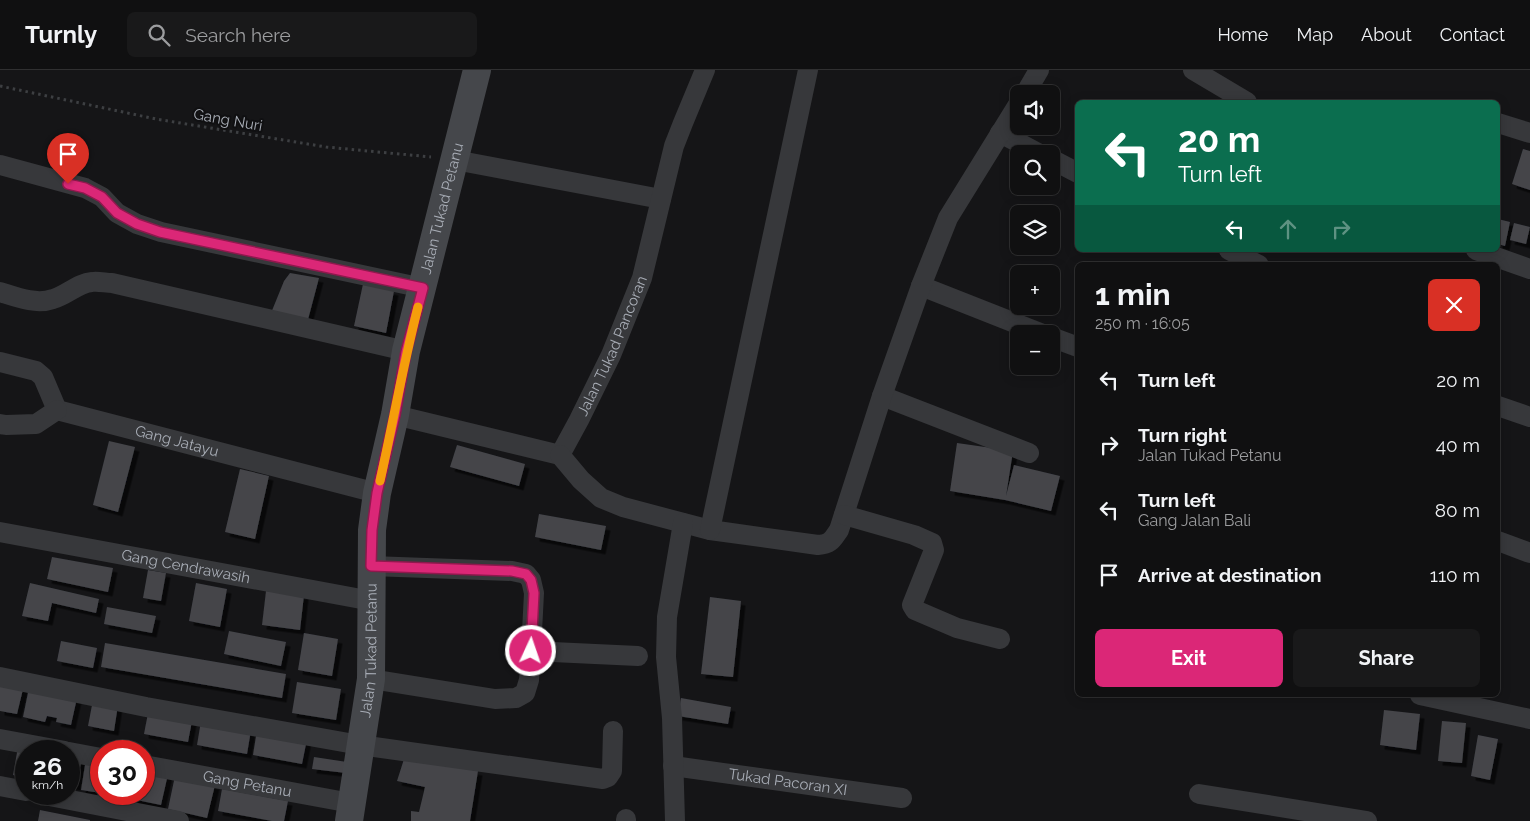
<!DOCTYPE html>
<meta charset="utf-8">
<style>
body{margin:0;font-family:Raleway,sans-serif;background:#19191a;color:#f1f3f6;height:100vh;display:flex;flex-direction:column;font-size:19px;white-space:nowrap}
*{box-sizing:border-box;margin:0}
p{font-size:16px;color:#9c9d9f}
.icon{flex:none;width:28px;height:28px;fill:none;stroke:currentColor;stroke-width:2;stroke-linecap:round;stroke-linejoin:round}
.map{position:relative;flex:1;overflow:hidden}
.drawer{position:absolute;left:1075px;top:192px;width:425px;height:435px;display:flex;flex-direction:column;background:#101011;border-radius:8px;box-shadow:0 2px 12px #0003,0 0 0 1px #303031}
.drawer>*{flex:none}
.hud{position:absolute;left:1075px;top:30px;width:425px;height:152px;border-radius:8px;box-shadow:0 2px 12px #0003,0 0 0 1px #303031;background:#0b6e4f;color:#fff;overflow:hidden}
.tools{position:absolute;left:1010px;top:15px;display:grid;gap:10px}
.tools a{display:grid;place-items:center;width:50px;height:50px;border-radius:8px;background:#101011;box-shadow:0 2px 12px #0003,0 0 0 1px #303031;font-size:25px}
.speed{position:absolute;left:15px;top:670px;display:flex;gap:10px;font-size:25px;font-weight:700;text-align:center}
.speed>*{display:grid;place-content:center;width:65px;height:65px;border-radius:50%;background:#101011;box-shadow:0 2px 12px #0003,0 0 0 1px #303031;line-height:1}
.speed small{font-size:12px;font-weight:400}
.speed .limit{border:8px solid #d22;background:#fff;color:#111}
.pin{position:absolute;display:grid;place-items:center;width:42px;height:42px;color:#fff;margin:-51px -21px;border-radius:50% 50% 50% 0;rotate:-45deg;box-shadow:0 0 5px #0007}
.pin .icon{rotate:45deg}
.me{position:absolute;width:55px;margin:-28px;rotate:3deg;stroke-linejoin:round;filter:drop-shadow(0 0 4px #0008)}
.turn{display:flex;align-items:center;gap:18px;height:105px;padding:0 20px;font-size:22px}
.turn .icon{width:65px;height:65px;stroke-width:2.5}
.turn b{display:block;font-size:35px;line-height:42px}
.lanes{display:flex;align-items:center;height:48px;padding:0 20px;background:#0003;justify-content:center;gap:25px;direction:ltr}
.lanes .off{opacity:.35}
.round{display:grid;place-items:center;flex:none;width:52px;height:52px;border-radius:8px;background:#19191a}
.head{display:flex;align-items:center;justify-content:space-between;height:85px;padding:0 20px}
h1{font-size:30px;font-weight:700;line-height:38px}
.button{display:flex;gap:10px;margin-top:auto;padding:10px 20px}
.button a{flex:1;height:58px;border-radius:8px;background:#db2777;color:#fff;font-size:20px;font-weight:700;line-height:58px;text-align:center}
.button a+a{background:#19191a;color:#f1f3f6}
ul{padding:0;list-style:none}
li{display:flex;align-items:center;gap:15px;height:65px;padding:0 20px}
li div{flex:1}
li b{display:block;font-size:19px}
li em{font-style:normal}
header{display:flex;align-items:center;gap:30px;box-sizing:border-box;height:70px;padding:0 25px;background:#101011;border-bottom:1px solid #303031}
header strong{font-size:24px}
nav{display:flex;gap:28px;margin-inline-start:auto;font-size:18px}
.search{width:350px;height:45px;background:#19191a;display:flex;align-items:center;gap:12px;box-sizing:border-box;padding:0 18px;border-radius:8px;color:#9c9d9f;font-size:19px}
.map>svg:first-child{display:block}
.building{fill:#44454a;filter:url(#shadow)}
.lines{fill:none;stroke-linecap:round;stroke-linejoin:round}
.path{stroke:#3d3f42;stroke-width:3;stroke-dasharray:2.5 4;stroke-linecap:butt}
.street{stroke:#37383b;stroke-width:20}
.secondary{stroke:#45474b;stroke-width:28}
.route-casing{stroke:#8e194d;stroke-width:12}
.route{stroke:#db2777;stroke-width:9}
.slow{stroke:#f59e0b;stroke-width:9}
.labels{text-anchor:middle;stroke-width:4;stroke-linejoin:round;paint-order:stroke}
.street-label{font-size:15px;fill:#a8adb6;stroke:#101012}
</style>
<header>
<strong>Turnly</strong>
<div class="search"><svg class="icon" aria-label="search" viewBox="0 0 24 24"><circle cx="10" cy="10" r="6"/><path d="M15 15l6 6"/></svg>Search here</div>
<nav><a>Home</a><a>Map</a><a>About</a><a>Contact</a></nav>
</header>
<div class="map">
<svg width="1530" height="751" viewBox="0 0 1530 751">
<defs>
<filter id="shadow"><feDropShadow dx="4.5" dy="4.5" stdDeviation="0" flood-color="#0009"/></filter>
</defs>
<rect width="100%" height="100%" fill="#151517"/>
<g class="building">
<path d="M 1523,79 L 1530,81 L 1530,120 L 1512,114 Z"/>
<path d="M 1498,149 L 1510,152 L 1505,176 L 1498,174 Z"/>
<path d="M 1514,153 L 1530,157 L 1526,174 L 1510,170 Z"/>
<path d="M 290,203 L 319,208 L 306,257 L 269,248 L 284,211 Z"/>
<path d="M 363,214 L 394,221 L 386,263 L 354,256 Z"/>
<path d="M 109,371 L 135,377 L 118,442 L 93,435 Z"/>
<path d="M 957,373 L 1013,381 L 1006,426 L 1014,395 L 1060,406 L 1051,441 L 1005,430 L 950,421 Z"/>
<path d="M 457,375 L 525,394 L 519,416 L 450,397 Z"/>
<path d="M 240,399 L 269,406 L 255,469 L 225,462 Z"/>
<path d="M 539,444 L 606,456 L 601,480 L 535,467 Z"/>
<path d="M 52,487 L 113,498 L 108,522 L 47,509 Z"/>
<path d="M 148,500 L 166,503 L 161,531 L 143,528 Z"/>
<path d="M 30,513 L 99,529 L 96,543 L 52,533 L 48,551 L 22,546 Z"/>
<path d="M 196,513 L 227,519 L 220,557 L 189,551 Z"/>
<path d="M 266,521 L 304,525 L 300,560 L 262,555 Z"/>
<path d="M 710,527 L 741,531 L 733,607 L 701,604 Z"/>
<path d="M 107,537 L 156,546 L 152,563 L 104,554 Z"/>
<path d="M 229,561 L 286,572 L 281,596 L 224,584 Z"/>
<path d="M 304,563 L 338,569 L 332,606 L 298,600 Z"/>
<path d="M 61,571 L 97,578 L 93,598 L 57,591 Z"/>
<path d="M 105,573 L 286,604 L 282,628 L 101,597 Z"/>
<path d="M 0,610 L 24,615 L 17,644 L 0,641 Z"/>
<path d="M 297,612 L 341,619 L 336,650 L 292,643 Z"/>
<path d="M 29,618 L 77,628 L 71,655 L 56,652 L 57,648 L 47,646 L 45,652 L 23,647 Z"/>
<path d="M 681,628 L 731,637 L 728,654 L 678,646 Z"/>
<path d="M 93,630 L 118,635 L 114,661 L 88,656 Z"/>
<path d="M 1384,640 L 1420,644 L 1416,680 L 1380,675 Z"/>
<path d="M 148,643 L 192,651 L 188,672 L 144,664 Z"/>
<path d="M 201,651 L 251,660 L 247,684 L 197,675 Z"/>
<path d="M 1442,651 L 1466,653 L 1462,693 L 1438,691 Z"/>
<path d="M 257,660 L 307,669 L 302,694 L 253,685 Z"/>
<path d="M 1478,665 L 1498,669 L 1490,710 L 1471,706 Z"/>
<path d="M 18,677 L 26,681 L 26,708 L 13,705 Z"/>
<path d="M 69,686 L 82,688 L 76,716 L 69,715 Z"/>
<path d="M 314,687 L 347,692 L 346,703 L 312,699 Z"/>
<path d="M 86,689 L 101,692 L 101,723 L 81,720 Z"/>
<path d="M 404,689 L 478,701 L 470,751 L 411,751 L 411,741 L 419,742 L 425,717 L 397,711 Z"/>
<path d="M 144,698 L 168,704 L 161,735 L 112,725 L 144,724 Z"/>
<path d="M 175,706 L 215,715 L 207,748 L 168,739 Z"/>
<path d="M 222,719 L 288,731 L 284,751 L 272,751 L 218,741 Z"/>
<path d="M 40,740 L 90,750 L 90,751 L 38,751 Z"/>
</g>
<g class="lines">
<path class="path" d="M 0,16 L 156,49 L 326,77 L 431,87"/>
<g class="street">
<path d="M 1193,0 L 1247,32"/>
<path d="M 1025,24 L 1039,0"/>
<path d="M 1498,53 L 1530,63"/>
<path d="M 1000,63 L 1040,84"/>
<path d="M 1051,89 L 1078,103"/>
<path d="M 455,90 L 661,129"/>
<path d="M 0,95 L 85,118 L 102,127 L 117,143 L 137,154 L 161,162 L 423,218"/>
<path d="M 1229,180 L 1259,195"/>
<path d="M 1476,180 L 1530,199"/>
<path d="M 921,216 L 1043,264"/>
<path d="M 0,222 C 16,227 36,235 53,229 C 67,225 78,213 92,212 C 98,211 106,213 112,213 L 406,281"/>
<path d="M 1051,267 L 1078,277"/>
<path id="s1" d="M 0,292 L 36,301 L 43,307 L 57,340 L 377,423"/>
<path d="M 882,326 L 1029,383"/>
<path d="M 1498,336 L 1530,347"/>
<path id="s2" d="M 395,345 L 560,385 L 579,350 L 611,285 L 642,208 L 674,76 L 683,53 L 705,0"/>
<path d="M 0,354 L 6,355 L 36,354 L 57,340"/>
<path d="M 560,385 L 581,410 L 601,428 L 623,437 L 710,460 L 818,475 C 831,474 832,470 839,460 L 882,326 L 921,216 L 948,148 L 1019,33"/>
<path d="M 844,445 L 914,465 L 932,473 L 934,480 L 912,535 L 915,540 L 957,558 L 1000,569"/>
<path d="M 710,460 L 808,0"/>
<path id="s3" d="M 0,462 L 372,531"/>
<path d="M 1498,471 L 1530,483"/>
<path d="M 371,496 L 512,501 L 526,504 L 531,510 L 534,523 L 531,581 L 638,586"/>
<path d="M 0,607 L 146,637 L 360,675 L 603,709 L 608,707 L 612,701 L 613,661"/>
<path d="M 371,609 L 495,629 L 516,628 L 525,623 L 529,610 L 531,581"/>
<path d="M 1420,625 L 1530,649"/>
<path d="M 0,669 L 65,681"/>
<path d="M 69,682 L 101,688"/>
<path id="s4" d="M 144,695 L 351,733"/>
<path id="s5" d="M 673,696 L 902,728"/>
<path d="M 0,716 L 26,721"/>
<path d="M 39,724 L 179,751"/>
<path d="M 1199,724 L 1367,751"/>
<path d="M 626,751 L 626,749"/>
<path d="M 675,751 L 672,648 L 666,587 L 667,547 L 683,453"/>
</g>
<path class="secondary" id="s6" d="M 349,751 L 371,609 L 372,460 L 377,423 L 395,345 L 406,281 L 477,0"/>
</g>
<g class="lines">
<g class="route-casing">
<path id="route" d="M 68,114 L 85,118 L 102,127 L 117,143 L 137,154 L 160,162 L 423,218 L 406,282 L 395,345 L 377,423 L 372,460 L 371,496 L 512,501 L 526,504 L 531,510 L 534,523 L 531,581"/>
</g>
<use href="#route" class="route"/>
<path class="slow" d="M 380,411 C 393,353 403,295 418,237"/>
</g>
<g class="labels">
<g class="street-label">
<text transform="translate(228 50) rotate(10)" y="5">Gang Nuri</text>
<text dy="5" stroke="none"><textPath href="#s6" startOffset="622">Jalan Tukad Petanu</textPath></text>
<text dy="5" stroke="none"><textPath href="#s2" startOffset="291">Jalan Tukad Pancoran</textPath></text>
<text dy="5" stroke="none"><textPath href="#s1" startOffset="206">Gang Jatayu</textPath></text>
<text dy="5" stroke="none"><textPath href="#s3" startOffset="189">Gang Cendrawasih</textPath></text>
<text dy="5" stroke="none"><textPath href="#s6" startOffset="172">Jalan Tukad Petanu</textPath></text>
<text dy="5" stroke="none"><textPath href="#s5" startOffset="116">Tukad Pacoran XI</textPath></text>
<text dy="5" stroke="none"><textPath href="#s4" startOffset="105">Gang Petanu</textPath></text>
</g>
</g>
</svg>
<div class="tools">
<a><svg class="icon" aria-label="sound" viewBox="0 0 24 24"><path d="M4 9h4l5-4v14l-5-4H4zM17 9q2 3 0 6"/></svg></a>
<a><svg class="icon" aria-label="search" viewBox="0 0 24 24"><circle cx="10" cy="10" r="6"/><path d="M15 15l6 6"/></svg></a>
<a><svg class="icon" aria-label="layers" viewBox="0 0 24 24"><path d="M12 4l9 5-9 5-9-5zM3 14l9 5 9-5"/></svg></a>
<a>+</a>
<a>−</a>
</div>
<div class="speed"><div>26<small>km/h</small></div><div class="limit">30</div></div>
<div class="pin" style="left:68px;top:114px;background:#d93025"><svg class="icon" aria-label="arrive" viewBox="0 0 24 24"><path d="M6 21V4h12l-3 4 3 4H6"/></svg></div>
<svg class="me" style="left:531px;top:581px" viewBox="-20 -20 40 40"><circle r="17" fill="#db2777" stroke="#fff" stroke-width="3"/><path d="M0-11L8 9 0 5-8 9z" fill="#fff"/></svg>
<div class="hud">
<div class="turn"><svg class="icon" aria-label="left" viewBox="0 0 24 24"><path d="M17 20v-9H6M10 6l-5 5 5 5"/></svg><div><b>20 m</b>Turn left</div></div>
<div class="lanes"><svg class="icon" aria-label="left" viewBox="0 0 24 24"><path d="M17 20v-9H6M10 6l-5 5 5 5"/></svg><svg class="icon off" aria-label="ahead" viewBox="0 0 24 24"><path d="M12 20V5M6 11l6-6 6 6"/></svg><svg class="icon off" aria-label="right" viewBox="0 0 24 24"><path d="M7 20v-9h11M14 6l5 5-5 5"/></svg></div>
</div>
<section class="drawer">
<div class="head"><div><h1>1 min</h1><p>250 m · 16:05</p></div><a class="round" style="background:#d93025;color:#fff"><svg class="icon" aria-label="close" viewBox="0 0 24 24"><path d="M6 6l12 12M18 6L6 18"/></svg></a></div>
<ul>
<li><svg class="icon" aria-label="left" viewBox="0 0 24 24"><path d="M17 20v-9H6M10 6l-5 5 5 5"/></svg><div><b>Turn left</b></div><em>20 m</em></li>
<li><svg class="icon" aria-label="right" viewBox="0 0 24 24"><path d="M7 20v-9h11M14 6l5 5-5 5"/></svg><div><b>Turn right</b><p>Jalan Tukad Petanu</p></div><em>40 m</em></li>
<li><svg class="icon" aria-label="left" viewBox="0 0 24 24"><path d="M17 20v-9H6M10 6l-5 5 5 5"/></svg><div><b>Turn left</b><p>Gang Jalan Bali</p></div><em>80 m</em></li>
<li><svg class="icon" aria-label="arrive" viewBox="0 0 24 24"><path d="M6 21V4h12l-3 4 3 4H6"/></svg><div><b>Arrive at destination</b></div><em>110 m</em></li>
</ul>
<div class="button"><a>Exit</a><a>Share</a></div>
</section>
</div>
